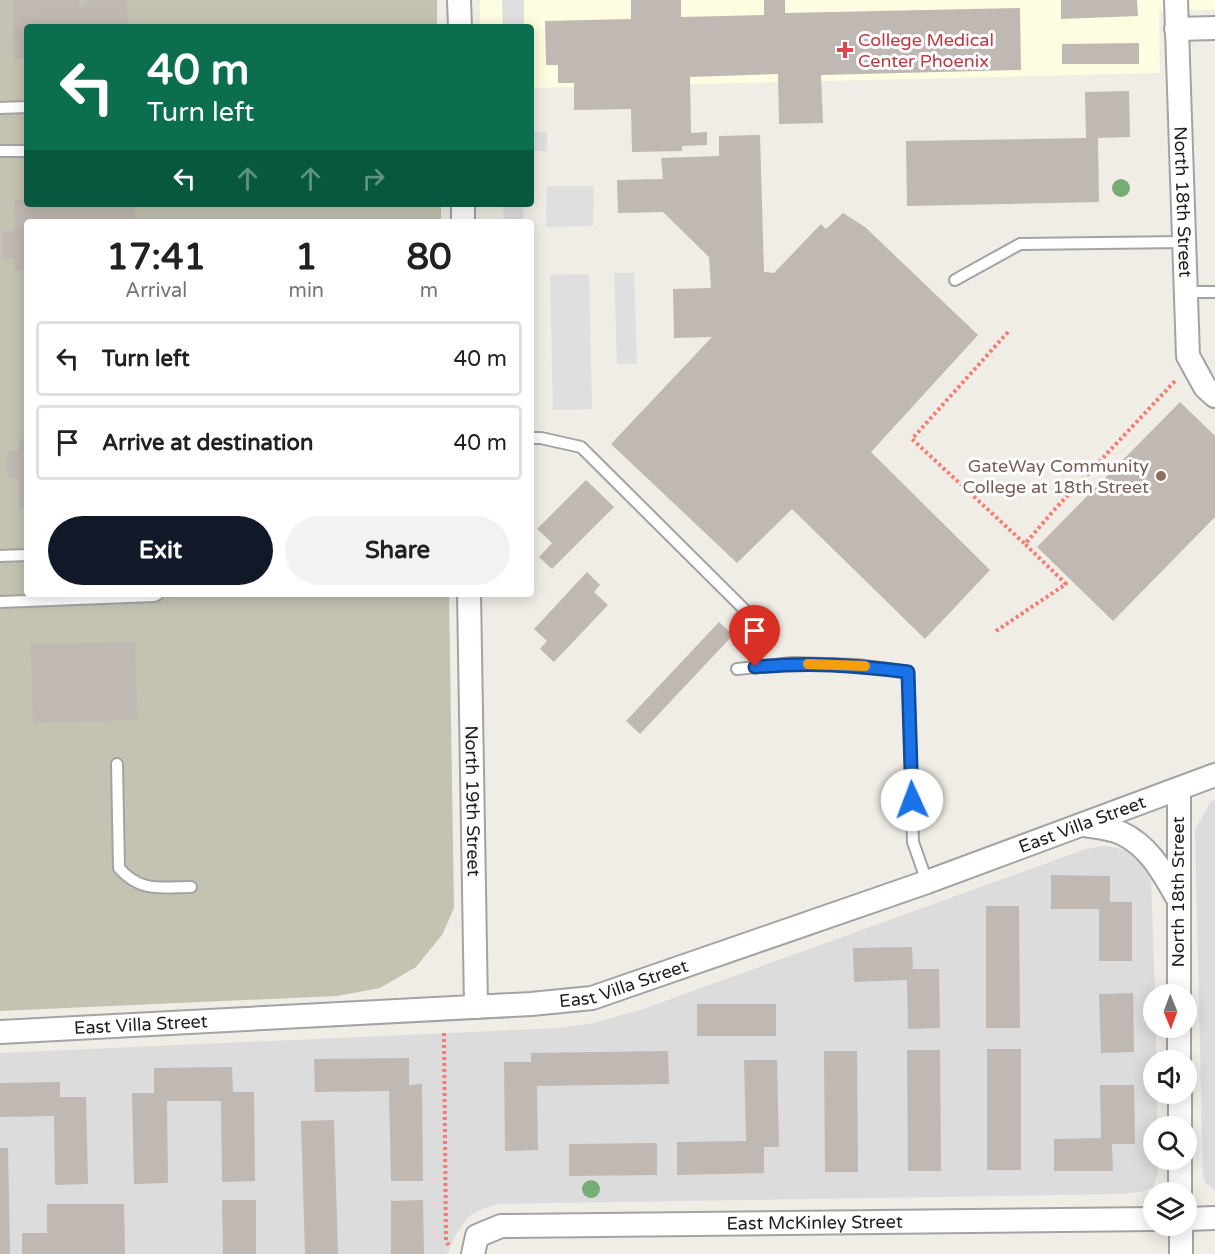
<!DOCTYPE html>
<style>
body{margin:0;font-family:"Varela Round",sans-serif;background:#f2f2f2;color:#202124;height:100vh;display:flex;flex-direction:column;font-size:22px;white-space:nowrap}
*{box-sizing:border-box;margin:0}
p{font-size:20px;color:#757577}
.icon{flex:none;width:33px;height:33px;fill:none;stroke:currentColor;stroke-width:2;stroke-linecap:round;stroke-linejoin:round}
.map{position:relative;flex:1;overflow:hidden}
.panel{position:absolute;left:24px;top:219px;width:510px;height:378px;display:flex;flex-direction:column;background:#fff;border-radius:6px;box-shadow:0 3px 15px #0003}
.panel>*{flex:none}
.guide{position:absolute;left:24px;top:24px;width:510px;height:183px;border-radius:6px;box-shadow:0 3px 15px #0003;background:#0b6e4f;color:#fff;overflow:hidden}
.needle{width:39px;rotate:179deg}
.tools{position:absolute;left:1143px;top:984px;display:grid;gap:12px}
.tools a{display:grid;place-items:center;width:54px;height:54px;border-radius:50%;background:#fff;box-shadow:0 3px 15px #0003;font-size:30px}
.pin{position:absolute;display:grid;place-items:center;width:51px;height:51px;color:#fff;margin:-62px -26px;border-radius:50% 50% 50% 0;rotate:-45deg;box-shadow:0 0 6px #0007}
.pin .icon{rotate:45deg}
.me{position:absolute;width:66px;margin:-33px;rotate:358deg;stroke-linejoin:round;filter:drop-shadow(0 0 4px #0008)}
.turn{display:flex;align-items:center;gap:21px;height:126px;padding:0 24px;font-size:27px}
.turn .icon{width:78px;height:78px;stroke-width:2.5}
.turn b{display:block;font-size:42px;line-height:51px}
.lanes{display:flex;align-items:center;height:57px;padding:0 24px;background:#0003;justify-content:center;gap:30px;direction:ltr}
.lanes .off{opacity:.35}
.eta{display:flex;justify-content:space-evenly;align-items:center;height:102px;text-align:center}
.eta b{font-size:36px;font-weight:700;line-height:42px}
.button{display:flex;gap:12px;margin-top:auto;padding:12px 24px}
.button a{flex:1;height:69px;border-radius:36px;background:#111827;color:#fff;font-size:24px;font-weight:700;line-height:69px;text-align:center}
.button a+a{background:#f2f2f2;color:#202124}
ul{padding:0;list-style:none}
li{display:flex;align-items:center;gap:18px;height:75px;margin:0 12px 9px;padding:0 12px;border:3px solid #e0e0e0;border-radius:6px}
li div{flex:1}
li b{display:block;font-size:22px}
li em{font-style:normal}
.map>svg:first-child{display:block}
.residential{fill:#dddcdc}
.education{fill:#fefde1}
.construction{fill:#c4c3b2}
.parking{fill:#dfdfdf}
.building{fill:#c0b8b2}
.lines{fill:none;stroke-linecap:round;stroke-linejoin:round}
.lane-casing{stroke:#a3a3a3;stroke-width:14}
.street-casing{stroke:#a3a3a3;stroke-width:26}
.path{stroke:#f47c72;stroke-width:4;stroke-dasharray:3 3;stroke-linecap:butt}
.lane{stroke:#fff;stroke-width:10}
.street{stroke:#fff;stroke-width:22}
.tree{fill:#75ad74}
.route-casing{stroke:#114b97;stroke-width:15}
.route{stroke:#1a73e8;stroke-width:10}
.slow{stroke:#f59e0b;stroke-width:10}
.health-dot{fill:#e0444e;stroke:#fff;stroke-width:2}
.education-dot{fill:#8d6e63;stroke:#fff;stroke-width:2}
.labels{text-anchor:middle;stroke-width:6;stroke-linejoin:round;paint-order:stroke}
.health-label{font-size:18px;fill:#be3a42;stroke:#fff;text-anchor:start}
.street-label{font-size:18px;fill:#1f1f1f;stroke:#fff}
.education-label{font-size:18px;fill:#785e54;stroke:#fff;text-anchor:end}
</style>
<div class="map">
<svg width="1215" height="1254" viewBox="0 0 1215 1254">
<rect width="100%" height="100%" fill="#f0ece6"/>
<g class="residential">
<path d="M 1215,800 L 1215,1190 L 1207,1185 L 1203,1177 L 1195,830 L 1211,801 Z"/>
<path d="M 1103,846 L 1114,847 L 1132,853 L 1144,866 L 1151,878 L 1155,994 L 1154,1028 L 1156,1028 L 1156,1060 L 1154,1060 L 1154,1094 L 1157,1094 L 1157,1126 L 1154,1126 L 1154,1160 L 1158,1160 L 1158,1174 L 1153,1187 L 1141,1192 L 1120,1194 L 498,1204 L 482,1209 L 469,1216 L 455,1236 L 447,1254 L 0,1254 L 0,1053 L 559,1028 L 594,1023 L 643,1009 L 1086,849 Z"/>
</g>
<path class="education" d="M 480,0 L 1215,0 L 1215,10 L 1159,11 L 1160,73 L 531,88 L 531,27 L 480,27 Z"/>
<path class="construction" d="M 0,0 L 437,0 L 437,27 L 27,27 L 27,204 L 441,204 L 441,222 L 27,222 L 27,594 L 449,594 L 454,908 L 442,935 L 416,967 L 380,988 L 337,996 L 0,1011 Z"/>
<g class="parking">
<path d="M 502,0 L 524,0 L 524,27 L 503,27 Z"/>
<rect x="531" y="132" width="16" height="19"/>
<path d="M 547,186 L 594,186 L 593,226 L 546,227 Z"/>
<path d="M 503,204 L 523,204 L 523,222 L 504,222 Z"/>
<path d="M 614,273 L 634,273 L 637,364 L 617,364 Z"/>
<path d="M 589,274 L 592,409 L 553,410 L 550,275 Z"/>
</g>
<g class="building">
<path d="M 13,0 L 79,0 L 79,5 L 87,5 L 87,0 L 127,0 L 128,27 L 27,27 L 27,59 L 14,59 Z"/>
<path d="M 631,0 L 681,0 L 681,17 L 764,15 L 764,0 L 785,0 L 785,13 L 1020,8 L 1021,70 L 821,75 L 823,123 L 779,124 L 778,74 L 690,77 L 691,133 L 707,132 L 707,145 L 682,146 L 682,151 L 632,152 L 631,109 L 574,110 L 574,83 L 558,83 L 558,65 L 546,65 L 545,21 L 631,19 Z"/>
<path d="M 1061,0 L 1137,0 L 1138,16 L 1061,19 Z"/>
<path d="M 1139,43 L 1139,64 L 1062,64 L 1062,44 Z"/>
<path d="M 1129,91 L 1130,137 L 1098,138 L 1099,202 L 907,206 L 906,141 L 1086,138 L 1085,92 Z"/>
<path d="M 760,135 L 764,272 L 774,273 L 821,224 L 826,229 L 843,213 L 865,227 L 978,335 L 871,452 L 990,570 L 925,639 L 792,509 L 737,563 L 611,444 L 712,337 L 674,338 L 673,289 L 711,288 L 709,257 L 663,212 L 618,213 L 617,180 L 663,179 L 661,158 L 719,156 L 719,136 Z"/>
<path d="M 14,200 L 27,200 L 27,204 L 134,204 L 135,222 L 27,222 L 27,270 L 15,270 L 14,258 L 3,258 L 2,231 L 15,231 Z"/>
<path d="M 1180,402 L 1215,436 L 1215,517 L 1113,621 L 1037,547 Z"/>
<path d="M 19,439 L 27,439 L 27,509 L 19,509 L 19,478 L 7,478 L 7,451 L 19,451 Z"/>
<path d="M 586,480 L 614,507 L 552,569 L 539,557 L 552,543 L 537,529 Z"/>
<path d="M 587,572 L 600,585 L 594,592 L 608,605 L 554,662 L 540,649 L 547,641 L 534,629 Z"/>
<path d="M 719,622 L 733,635 L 640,734 L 626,721 Z"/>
<path d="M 135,642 L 137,720 L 33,723 L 31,644 Z"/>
<path d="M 1051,875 L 1110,876 L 1110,902 L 1132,902 L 1132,961 L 1099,961 L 1099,909 L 1051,909 Z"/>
<path d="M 986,906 L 1019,906 L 1020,1028 L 986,1028 Z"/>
<path d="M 912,947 L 913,969 L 939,969 L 940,1028 L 908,1029 L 907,980 L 854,982 L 853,948 Z"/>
<path d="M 1133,993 L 1134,1052 L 1101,1053 L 1099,994 Z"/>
<rect x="697" y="1004" width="79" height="32"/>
<rect x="987" y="1049" width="34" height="121"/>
<path d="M 907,1050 L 940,1050 L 941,1171 L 908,1171 Z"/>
<path d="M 668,1051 L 669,1084 L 537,1086 L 538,1150 L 505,1151 L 504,1062 L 531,1062 L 531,1053 Z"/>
<path d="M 824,1051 L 857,1051 L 858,1172 L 825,1172 Z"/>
<path d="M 409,1058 L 409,1085 L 422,1084 L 423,1181 L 391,1181 L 389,1091 L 315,1092 L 314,1059 Z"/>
<path d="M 744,1060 L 777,1060 L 779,1147 L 764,1147 L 764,1173 L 677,1175 L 677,1142 L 746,1141 Z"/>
<path d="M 232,1067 L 233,1092 L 254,1092 L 255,1181 L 222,1182 L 221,1101 L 167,1101 L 168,1183 L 134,1184 L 132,1093 L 154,1093 L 154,1068 Z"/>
<path d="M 60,1082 L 60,1097 L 86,1097 L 88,1184 L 55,1185 L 54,1116 L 0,1117 L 0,1083 Z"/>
<path d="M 1100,1085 L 1134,1085 L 1135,1144 L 1112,1144 L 1113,1171 L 1054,1171 L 1054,1139 L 1101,1138 Z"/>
<path d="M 334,1120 L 338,1254 L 305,1254 L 301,1121 Z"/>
<path d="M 657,1143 L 657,1175 L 569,1176 L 569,1144 Z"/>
<path d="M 0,1148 L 8,1148 L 10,1254 L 0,1254 Z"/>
<path d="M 222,1200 L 256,1200 L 256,1254 L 223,1254 Z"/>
<path d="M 423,1200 L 424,1254 L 391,1254 L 391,1201 Z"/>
<path d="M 47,1204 L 124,1204 L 125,1254 L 22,1254 L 22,1233 L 47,1233 Z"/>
</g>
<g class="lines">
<g class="lane-casing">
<g id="lane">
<path d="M 0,108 L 27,107"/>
<path d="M 0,151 L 27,151"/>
<path d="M 955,280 L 1020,244 L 1183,242"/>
<path d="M 1185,292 L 1215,292"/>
<path d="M 531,438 L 541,438 L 581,447 L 768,633"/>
<path d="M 0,556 L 27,555"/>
<path d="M 0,602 L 154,596 L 158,594"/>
<path d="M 737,669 L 793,663 L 858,665 L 908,672 L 913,842 L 927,882"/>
<path d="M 117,764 L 119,868 C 141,893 161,887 191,887"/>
</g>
</g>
<g class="street-casing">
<g id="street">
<path d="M 459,0 L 460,27"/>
<path id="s1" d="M 1176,0 L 1188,356 L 1205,387 L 1215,396"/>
<path d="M 1176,29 L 1215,28"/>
<path d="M 463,204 L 463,222"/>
<path id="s2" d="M 469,594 L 476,1007"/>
<path d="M 1084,825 C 1095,827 1110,828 1121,833 C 1149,846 1162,871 1177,897"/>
<path d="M 1179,994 L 1179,789"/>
<path d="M 1179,1028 L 1179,1060"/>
<path id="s3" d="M 0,1032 L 531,1004 L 592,998 L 927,882 L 1215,775"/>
<path d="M 1180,1094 L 1180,1126"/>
<path d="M 1180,1160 L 1180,1192"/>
<path d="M 1186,1219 L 1215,1218"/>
<path d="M 1181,1226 L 1181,1254"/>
<path id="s4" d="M 473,1254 L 477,1236 L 501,1226 L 1154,1219"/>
</g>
</g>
<g class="path">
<path d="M 1008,332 L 912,439 L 1025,544"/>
<path d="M 996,631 L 1066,584 L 1025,544 L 1055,509 L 1175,381"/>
<path d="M 444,1033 L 446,1241 L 450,1248"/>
</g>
<use href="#lane" class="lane"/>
<use href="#street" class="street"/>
</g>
<g class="tree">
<circle cx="1121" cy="188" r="9"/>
<circle cx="591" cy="1189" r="9"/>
</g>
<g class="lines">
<g class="route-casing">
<path id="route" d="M 755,667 C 810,662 854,665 908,672 L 912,800"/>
</g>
<use href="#route" class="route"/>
<path class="slow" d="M 808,664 L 865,666"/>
</g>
<path class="health-dot" d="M842 41h6v6h6v6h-6v6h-6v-6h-6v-6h6z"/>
<circle class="education-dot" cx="1161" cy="476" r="6"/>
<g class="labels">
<g class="health-label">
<text x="858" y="46">College Medical<tspan x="858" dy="21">Center Phoenix</tspan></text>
</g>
<g class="street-label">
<text dy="6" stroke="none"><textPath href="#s1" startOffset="202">North 18th Street</textPath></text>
<text dy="6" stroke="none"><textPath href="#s2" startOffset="207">North 19th Street</textPath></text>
<text dy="6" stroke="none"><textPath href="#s3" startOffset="1113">East Villa Street</textPath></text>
<text transform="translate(1178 892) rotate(-90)" y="6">North 18th Street</text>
<text dy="6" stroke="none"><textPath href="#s3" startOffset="627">East Villa Street</textPath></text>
<text dy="6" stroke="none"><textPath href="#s3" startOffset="141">East Villa Street</textPath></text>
<text dy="6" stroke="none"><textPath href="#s4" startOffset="358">East McKinley Street</textPath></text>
</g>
<g class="education-label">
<text x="1149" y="472">GateWay Community<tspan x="1149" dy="21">College at 18th Street</tspan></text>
</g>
</g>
</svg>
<div class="tools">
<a><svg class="needle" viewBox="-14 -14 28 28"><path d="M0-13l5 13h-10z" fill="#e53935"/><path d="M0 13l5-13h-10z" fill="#757577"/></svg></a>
<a><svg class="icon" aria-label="sound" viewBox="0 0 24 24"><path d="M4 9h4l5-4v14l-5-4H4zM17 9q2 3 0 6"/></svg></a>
<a><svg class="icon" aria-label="search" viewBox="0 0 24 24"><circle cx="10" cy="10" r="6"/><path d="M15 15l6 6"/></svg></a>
<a><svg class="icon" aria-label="layers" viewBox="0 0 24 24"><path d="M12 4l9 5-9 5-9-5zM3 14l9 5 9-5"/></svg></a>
</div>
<div class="pin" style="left:755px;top:667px;background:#d93025"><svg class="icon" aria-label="arrive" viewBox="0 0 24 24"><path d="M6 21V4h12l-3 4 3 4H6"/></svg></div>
<svg class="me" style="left:912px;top:800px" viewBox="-20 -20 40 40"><circle r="19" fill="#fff"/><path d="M0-13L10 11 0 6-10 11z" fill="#1a73e8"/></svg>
<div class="guide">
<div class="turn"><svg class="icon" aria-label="left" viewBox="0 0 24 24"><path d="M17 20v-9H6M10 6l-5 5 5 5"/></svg><div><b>40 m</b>Turn left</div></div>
<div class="lanes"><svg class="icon" aria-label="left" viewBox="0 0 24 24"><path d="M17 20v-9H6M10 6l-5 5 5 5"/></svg><svg class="icon off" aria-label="ahead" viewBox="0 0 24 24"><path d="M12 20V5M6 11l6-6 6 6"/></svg><svg class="icon off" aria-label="ahead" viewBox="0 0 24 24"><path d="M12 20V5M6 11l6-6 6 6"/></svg><svg class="icon off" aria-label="right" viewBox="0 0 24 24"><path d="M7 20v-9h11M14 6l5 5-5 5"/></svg></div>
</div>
<section class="panel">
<div class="eta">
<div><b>17:41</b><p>Arrival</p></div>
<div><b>1</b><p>min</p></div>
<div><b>80</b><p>m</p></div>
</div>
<ul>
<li><svg class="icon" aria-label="left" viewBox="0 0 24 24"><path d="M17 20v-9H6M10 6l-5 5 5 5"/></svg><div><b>Turn left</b></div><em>40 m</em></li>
<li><svg class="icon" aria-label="arrive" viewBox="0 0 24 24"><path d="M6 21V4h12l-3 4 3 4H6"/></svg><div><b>Arrive at destination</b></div><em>40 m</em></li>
</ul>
<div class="button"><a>Exit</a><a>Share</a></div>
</section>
</div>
